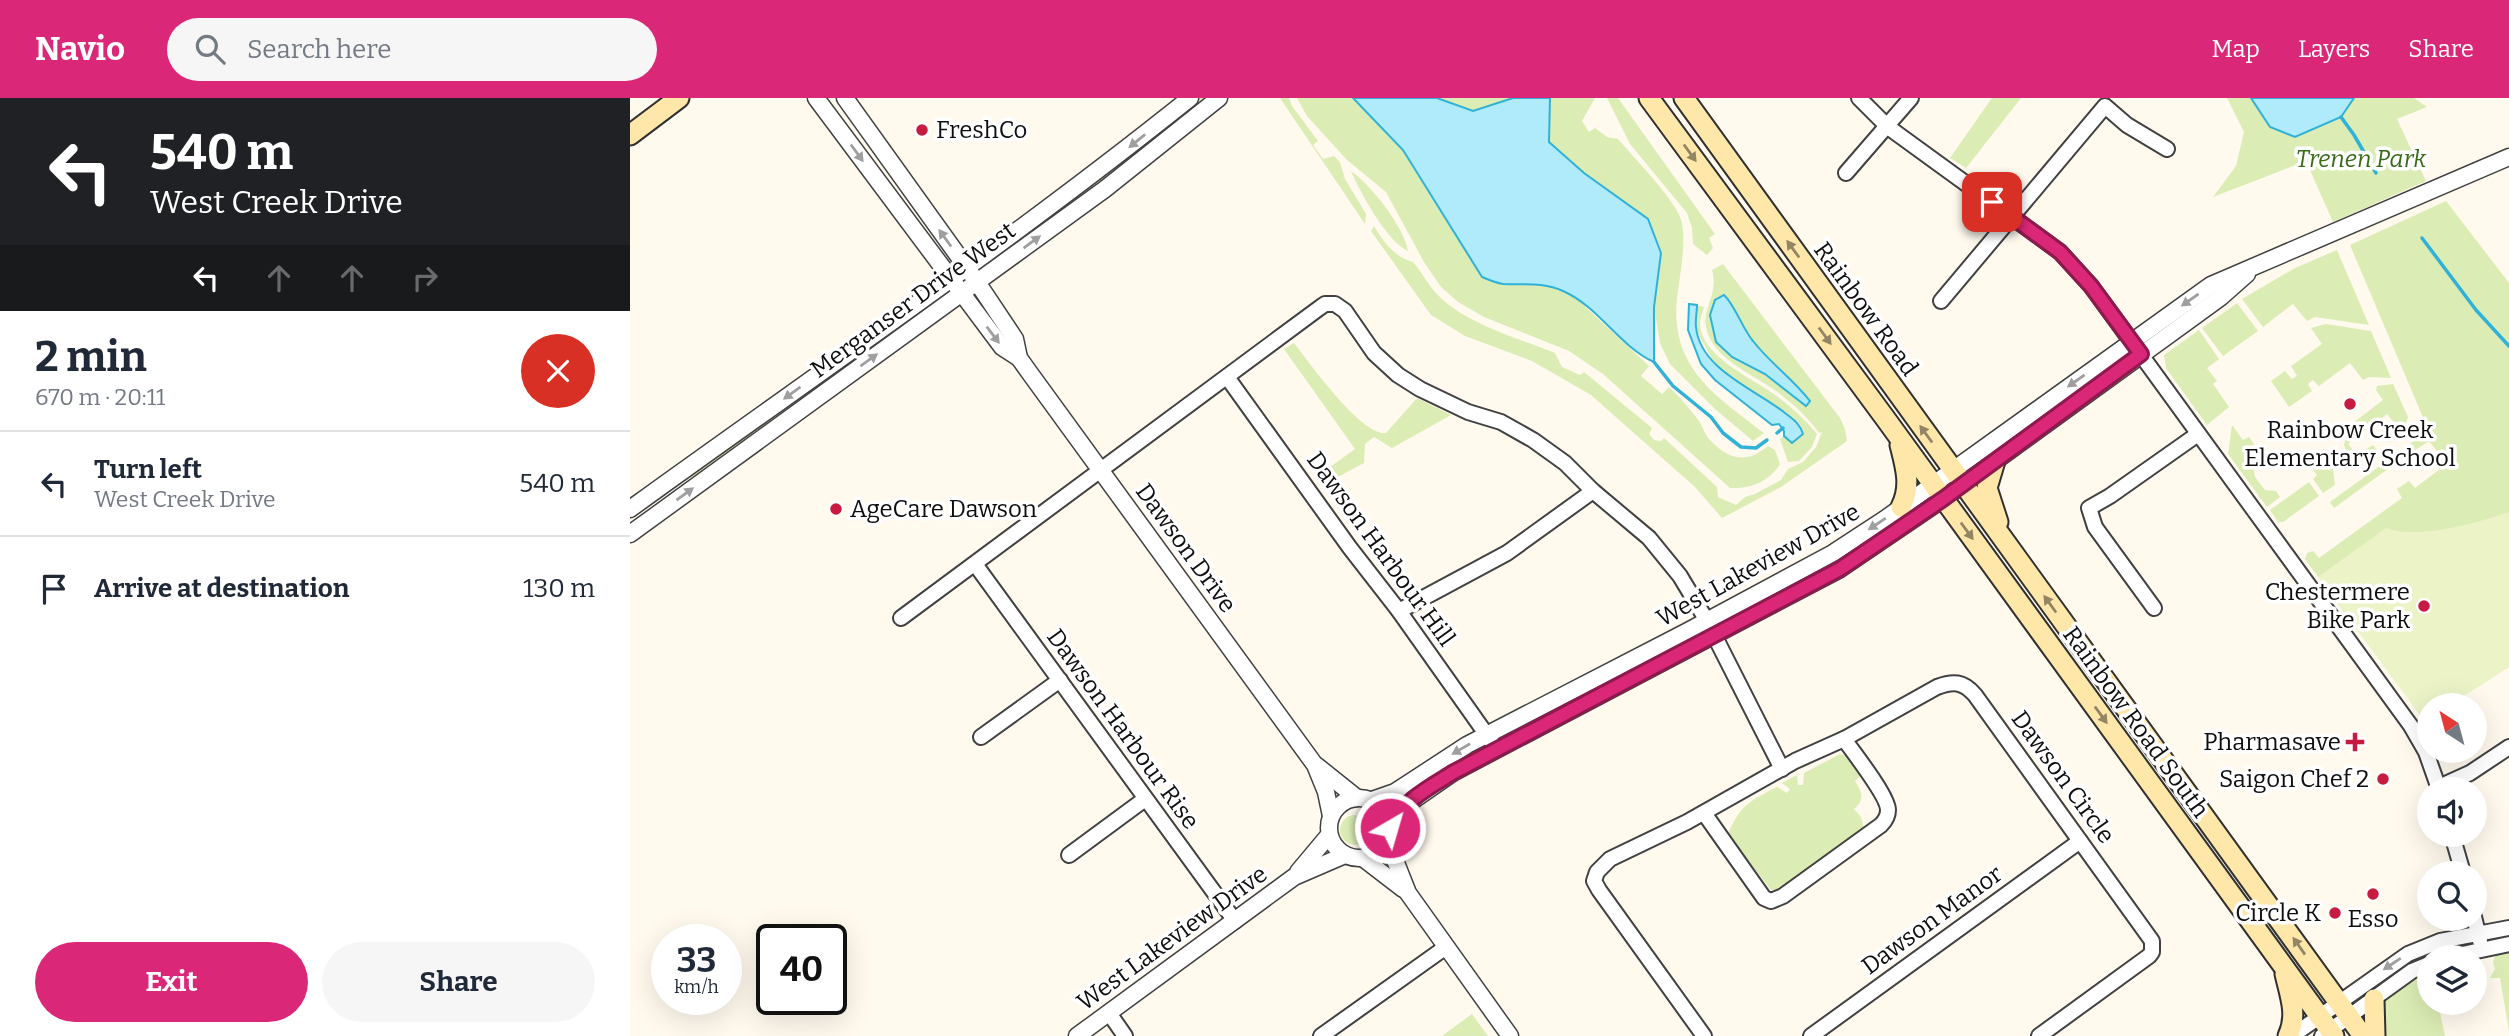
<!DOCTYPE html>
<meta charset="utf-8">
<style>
body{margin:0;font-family:Bitter,serif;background:#f6f6f7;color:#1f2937;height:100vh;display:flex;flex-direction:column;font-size:26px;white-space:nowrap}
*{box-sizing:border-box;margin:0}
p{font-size:23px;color:#747a83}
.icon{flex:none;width:38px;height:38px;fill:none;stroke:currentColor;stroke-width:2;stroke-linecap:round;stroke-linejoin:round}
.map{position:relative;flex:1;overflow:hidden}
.panel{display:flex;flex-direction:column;background:#fff;width:630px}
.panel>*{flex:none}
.guide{background:#202124;color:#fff;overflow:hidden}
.needle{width:46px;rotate:324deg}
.controls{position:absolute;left:1787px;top:595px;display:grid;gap:14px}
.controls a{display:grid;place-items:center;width:70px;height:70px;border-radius:50%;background:#fff;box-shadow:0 7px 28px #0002;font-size:35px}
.speed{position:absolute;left:21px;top:826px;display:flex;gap:14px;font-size:35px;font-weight:700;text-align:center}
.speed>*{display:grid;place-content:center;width:91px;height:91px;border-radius:50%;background:#fff;box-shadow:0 7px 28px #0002;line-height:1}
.speed small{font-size:18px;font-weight:400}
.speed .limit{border:4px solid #111;border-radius:10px;background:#fff;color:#111}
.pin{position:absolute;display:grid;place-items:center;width:60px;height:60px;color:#fff;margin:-30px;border-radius:14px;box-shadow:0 4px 10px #0006}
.me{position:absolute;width:77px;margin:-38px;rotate:38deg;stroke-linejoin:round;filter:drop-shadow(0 0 5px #0008)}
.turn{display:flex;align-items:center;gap:24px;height:147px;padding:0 35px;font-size:32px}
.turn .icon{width:91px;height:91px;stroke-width:2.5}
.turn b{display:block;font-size:49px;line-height:60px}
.lanes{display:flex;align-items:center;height:66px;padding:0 35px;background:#0003;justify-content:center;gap:35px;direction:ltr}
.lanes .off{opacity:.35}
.round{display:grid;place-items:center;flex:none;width:74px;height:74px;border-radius:37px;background:#f6f6f7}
.summary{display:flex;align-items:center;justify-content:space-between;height:119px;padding:0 35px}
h1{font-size:42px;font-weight:700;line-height:52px}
.button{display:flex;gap:14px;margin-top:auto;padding:14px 35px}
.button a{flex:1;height:80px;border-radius:42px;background:#db2777;color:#fff;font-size:28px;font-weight:700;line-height:80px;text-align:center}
.button a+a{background:#f6f6f7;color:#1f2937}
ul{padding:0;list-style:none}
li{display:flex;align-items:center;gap:21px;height:105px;padding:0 35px;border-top:2px solid #e0e1e3}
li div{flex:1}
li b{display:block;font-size:26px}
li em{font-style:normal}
header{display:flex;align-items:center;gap:42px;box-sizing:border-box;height:98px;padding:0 35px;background:#db2777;color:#fff}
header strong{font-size:33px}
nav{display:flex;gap:38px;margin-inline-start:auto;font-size:24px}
.search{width:490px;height:63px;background:#f6f6f7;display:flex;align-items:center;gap:18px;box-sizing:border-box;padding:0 24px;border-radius:38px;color:#747a83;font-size:26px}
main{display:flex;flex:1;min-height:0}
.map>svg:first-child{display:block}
.green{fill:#dbedb5}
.pitch{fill:#ebf3c7}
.water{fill:#afebfb;stroke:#30b1d7;stroke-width:2}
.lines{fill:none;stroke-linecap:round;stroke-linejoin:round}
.stream{stroke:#30b1d7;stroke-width:3.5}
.minor-casing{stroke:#414141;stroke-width:18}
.tertiary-casing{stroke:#414141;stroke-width:19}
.secondary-casing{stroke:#303030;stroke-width:23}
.minor{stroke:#fff;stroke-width:14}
.tertiary{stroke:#fff;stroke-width:16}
.secondary{stroke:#ffe7a9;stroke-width:19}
.oneway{fill:#9f9f9f}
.oneway2{fill:#938563}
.route-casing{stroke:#8e194d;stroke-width:18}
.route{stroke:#db2777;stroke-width:12}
.poi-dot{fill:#c81b41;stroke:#fff;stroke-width:2.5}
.labels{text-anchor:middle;stroke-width:7;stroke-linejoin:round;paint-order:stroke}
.poi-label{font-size:24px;fill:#0e0e0e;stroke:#fff;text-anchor:end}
.park-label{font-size:24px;font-style:italic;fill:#386a19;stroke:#fff}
.street-label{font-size:24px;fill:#0e0e0e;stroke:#fff}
</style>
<header>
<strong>Navio</strong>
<div class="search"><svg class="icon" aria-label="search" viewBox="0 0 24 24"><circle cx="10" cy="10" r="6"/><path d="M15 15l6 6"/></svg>Search here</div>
<nav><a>Map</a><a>Layers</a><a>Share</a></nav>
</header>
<main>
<section class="panel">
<div class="guide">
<div class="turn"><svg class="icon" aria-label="left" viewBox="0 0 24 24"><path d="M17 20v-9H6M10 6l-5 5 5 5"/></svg><div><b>540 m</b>West Creek Drive</div></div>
<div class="lanes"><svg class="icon" aria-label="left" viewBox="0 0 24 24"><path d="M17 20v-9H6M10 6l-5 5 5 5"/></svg><svg class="icon off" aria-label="ahead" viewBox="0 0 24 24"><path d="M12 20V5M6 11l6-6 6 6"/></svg><svg class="icon off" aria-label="ahead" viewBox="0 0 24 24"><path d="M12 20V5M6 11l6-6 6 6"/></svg><svg class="icon off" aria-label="right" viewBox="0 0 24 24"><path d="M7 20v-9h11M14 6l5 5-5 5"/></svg></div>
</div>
<div class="summary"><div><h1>2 min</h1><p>670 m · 20:11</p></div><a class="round" style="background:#d93025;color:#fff"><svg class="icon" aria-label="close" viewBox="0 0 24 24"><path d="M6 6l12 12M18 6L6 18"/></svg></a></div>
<ul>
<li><svg class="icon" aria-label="left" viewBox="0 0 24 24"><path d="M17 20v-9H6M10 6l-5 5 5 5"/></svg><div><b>Turn left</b><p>West Creek Drive</p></div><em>540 m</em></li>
<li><svg class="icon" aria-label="arrive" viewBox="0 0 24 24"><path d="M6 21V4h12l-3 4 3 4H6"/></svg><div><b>Arrive at destination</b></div><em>130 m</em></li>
</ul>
<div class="button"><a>Exit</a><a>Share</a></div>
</section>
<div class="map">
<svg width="1879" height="938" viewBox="0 0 1879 938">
<rect width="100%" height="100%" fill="#fff9ee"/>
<g class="green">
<path d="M 571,0 L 578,0 L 468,87 L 362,164 L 360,160 L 471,78 Z"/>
<path d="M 650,0 L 659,0 L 662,8 L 688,43 L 683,47 L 693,61 L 704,58 L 710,64 L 715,81 L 736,116 L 735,126 Z"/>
<path d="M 667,0 L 724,0 L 773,52 L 852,179 L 872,186 L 895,185 L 915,187 L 933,193 L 948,202 L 1019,268 L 1011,278 L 1032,296 L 1039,289 C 1050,299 1060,311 1069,323 C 1073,329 1075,337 1080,342 C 1099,362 1116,366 1138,348 L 1145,352 L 1150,366 C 1139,384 1120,391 1100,390 L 973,276 L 939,253 L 854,219 L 828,204 L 811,189 L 794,164 L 756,94 L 717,62 L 677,18 Z"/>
<path d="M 807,0 L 883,0 L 843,13 Z"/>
<path d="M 920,0 L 965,0 L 952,23 L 959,34 L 965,30 L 977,39 L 988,41 C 1003,59 1048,104 1052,125 C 1056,149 1050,176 1047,200 C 1040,269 1084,297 1134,335 L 1123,343 L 1085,311 L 1040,266 L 1030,245 L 1024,209 L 1031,155 L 1018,121 L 954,75 L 919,44 Z"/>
<path d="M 977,0 L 988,0 L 1085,136 L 1079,140 L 1083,150 L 1077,157 L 1063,146 L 1062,130 L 1057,115 L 1000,46 Z"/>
<path d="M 1362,0 L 1391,0 L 1336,70 L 1320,60 Z"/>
<path d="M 1597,0 L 1621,0 L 1630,14 L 1711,19 L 1724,0 L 1784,0 L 1797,9 L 1767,21 L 1796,83 L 1703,124 L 1676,63 L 1583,99 L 1606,68 L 1614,34 Z"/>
<path d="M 721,73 C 741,87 774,129 778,153 C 757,144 730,94 721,73 Z"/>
<path d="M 1816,103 L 1879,185 L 1879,504 L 1731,537 L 1675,461 L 1677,455 L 1683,453 L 1689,460 L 1772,400 L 1767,391 L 1779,383 L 1785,390 L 1814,368 L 1807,360 L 1810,357 L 1799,343 L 1766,365 L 1761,360 C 1780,347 1790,342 1792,317 L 1720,147 Z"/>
<path d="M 744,128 C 753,143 764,159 783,164 C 791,173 797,185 805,194 C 832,225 888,240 925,255 L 932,269 L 950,277 L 954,274 L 1022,330 L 1019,336 L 1024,342 L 1031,343 L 1034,340 L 1087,389 L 1088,399 L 1106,407 L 1115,399 L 1125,396 L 1151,382 L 1158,371 L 1173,364 L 1186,349 L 1192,334 L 1189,335 C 1177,318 1162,305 1146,293 C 1124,277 1081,260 1076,229 C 1072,211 1089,196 1082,172 L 1093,166 L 1210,320 L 1215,331 L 1217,343 L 1151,389 L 1092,420 L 1065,389 L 961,297 L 902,263 L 835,238 L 801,217 L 741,133 Z"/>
<path d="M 1707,152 L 1739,227 L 1685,219 L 1677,223 L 1663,206 L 1633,229 L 1612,201 L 1665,170 Z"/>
<path d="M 309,197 L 311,201 L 64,380 L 61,377 Z"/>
<path d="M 1607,205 L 1628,233 L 1593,258 L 1572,230 Z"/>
<path d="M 1067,207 L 1074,209 C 1073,214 1070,220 1070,225 C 1070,256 1117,278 1138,292 C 1156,304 1173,319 1187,336 L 1182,349 L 1169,363 L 1158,364 L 1150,341 L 1154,338 L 1162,345 L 1170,327 L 1146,308 L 1103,283 L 1084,265 L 1066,231 Z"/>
<path d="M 1696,226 L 1741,233 L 1761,280 L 1739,279 L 1733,282 L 1720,265 L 1689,288 L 1683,282 L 1678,286 L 1682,293 L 1659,309 L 1641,283 L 1655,273 L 1662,281 L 1667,278 L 1661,268 L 1692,246 L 1681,230 Z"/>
<path d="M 1569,232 L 1589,261 L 1577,270 L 1587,283 L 1583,286 L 1599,309 L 1577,327 L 1536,270 L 1534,257 Z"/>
<path d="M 664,245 C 679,264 731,338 756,335 L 787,300 L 821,317 L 762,350 L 744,339 L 735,346 L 734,365 L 691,388 L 685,380 L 725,351 L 654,251 Z"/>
<path d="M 1763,286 L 1778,319 L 1773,334 L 1761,344 L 1757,343 L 1766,337 L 1767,328 L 1757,316 L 1718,346 L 1727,357 L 1743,347 L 1747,352 C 1737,358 1729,361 1718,358 L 1714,347 L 1719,328 L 1753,302 L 1746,292 L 1747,288 Z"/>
<path d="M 1602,327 L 1613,342 L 1619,339 L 1624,346 L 1618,352 L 1628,367 L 1624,373 L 1625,379 L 1635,392 L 1646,393 L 1650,399 L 1637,409 L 1598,356 Z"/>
<path d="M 1758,362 L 1762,368 L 1704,410 L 1700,404 Z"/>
<path d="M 1702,363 L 1705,387 L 1693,395 L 1683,381 L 1687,377 L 1678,364 Z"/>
<path d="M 1679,384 L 1689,398 L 1653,424 L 1648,424 L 1640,412 Z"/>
<path d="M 1210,656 L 1217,658 L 1231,677 L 1225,683 C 1232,694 1235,702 1224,711 L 1231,719 L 1234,730 L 1150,791 L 1141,792 L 1098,736 C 1110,707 1121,702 1147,689 L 1157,695 L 1160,691 L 1152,685 L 1167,677 L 1168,687 L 1173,687 L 1174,675 Z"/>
<circle cx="725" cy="732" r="15"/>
<path d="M 1879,853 L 1879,933 L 1870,880 L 1860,880 L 1865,871 L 1863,864 L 1866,856 Z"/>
<path d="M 1799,872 L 1799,905 L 1808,905 L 1815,938 L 1752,938 L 1754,904 C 1767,891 1782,880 1799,872 Z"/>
<path d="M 842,916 L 858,938 L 812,938 Z"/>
</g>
<path class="pitch" d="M 1879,414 L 1879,569 L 1820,607 L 1799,607 L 1799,621 L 1795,624 L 1688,479 L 1756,430 C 1788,442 1847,425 1879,414 Z"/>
<g class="water">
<path d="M 723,0 L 807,0 L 843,13 L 883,0 L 920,0 L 919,44 L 954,75 L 1018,121 L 1031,155 L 1024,209 L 1024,264 C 989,248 969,209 933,193 C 913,184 895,187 873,186 C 867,185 859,182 852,179 L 773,52 Z"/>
<path d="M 1621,0 L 1724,0 L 1711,19 L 1665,39 L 1640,29 Z"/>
<path d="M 1094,197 C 1105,207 1112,230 1123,243 C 1140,265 1163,281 1180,303 L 1176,308 L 1135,276 L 1102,259 L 1086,244 L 1080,217 L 1085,202 Z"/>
<path d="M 1059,206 L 1067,207 C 1067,214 1065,223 1066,229 C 1070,272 1127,292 1155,315 C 1164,322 1170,326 1173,336 L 1162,345 L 1154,338 L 1154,333 L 1149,326 L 1142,327 L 1085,282 L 1071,266 L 1058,232 Z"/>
</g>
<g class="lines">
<g class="stream">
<path d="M 1711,19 L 1724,37 L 1746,75"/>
<path d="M 1792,140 L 1846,212 L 1879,248"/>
<path d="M 1024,264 L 1043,288 L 1081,319 L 1093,335 L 1111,349 L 1126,350 L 1137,342"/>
<path d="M 1147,335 L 1153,330"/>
</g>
<g class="minor-casing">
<g id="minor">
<path d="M 1229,0 L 1258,29 L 1430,154 L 1461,188 L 1781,628 L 1796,654 L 1809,691"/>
<path d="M 1216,75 L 1281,0"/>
<path d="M 1311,203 L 1475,8 L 1497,27 L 1537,51"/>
<path d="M 597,279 L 720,450 L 769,513 L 866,650"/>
<path d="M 345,466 L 605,823"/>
<path d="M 1524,510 L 1465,429 L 1459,410 L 1480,398 L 1568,336"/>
<path d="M 769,513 L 877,455 L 963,393"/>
<path d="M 271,520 L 688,211 L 695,206 L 705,206 L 715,213 L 744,255 L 768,277 L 790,291 L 838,314 L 871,324 L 903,342 L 935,365 L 963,393 L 1019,440 L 1050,478 L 1077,523 L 1152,671"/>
<path d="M 351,639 L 430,582"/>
<path d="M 1809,689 L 1840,675 L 1879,649"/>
<path d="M 1074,715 L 1134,800 L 1141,803 L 1153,798 L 1251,727 C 1255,723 1258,718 1258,712 C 1258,698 1223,654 1214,641"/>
<path d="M 1822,737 L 1833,775"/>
<path d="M 439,757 L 515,701"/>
<path d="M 1844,819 L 1850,843"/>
<path d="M 1818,859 L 1879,846"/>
<path d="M 479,915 L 495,938"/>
<path d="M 691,938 L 816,849"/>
<path d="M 1074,938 L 969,792 L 964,783 L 967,774 L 980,761 L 1057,724 L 1165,663 L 1214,641 L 1307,589 C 1323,583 1333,583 1345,597 L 1522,843 L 1522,854 L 1519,858 L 1409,938"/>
<path d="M 1181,938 L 1450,743"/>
<path d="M 1662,938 L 1778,856 L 1810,843 L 1879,830"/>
<path d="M 1692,938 L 1782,873 L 1799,866"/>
</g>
</g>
<g class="tertiary-casing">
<g id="tertiary">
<path d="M 186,0 L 372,249 L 389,260"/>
<path d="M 215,0 L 347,184 L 385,241 L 389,260 L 399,274 L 685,667 L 696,694 L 701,718"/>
<path d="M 0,411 C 188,275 379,145 560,0"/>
<path d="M 0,436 L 475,91 L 589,0"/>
<path d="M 687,668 L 727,700"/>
<circle cx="729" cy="730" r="30"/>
<path d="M 742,702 L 765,694 L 837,647 L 1056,534 L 1203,455 L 1255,421 L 1581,187 L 1879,59"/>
<path d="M 760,730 L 772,710 L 824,674 L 1210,471 L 1313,401 L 1591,199 L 1617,176"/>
<path d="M 757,742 L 778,795 L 880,938"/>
<path d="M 734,761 L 773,791"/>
<path d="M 668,774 L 699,737"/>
<path d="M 447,938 L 664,779 L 715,757"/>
</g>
</g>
<g class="secondary-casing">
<g id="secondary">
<path d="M 1019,0 L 1255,320 L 1704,938"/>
<path d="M 1054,0 L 1733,938"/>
<path d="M 0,37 L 49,0"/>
<path d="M 1270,347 C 1275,367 1282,388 1271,409"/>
<path d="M 1365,363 L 1357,390 L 1368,424"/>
<path d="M 1655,876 C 1660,898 1668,917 1658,938"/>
<path d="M 1744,901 L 1745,938"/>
</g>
</g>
<use href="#minor" class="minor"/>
<use href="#tertiary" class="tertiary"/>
<use href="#secondary" class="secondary"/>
</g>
<defs><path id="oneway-solid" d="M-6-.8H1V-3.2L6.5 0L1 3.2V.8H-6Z" transform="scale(1.75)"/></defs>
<g class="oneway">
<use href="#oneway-solid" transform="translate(507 43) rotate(141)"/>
<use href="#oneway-solid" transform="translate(227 55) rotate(54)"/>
<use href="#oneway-solid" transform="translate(315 140) rotate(-126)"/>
<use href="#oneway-solid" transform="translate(402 144) rotate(-36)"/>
<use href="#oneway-solid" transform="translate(1560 202) rotate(145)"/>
<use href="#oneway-solid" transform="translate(363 237) rotate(53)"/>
<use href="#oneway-solid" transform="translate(239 262) rotate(-36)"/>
<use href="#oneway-solid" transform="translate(1446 283) rotate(145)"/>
<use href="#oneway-solid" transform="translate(162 295) rotate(144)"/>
<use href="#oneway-solid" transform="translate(55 396) rotate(-36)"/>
<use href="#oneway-solid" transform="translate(1247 426) rotate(146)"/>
<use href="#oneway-solid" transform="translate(831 651) rotate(150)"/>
<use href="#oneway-solid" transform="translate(1762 866) rotate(146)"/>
</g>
<g class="oneway2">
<use href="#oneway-solid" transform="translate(1060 55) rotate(54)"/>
<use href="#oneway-solid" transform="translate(1163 151) rotate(-126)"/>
<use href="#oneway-solid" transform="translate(1195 238) rotate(54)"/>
<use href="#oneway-solid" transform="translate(1296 336) rotate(-126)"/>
<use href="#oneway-solid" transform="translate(1337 433) rotate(54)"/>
<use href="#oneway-solid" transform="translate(1420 506) rotate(-126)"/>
<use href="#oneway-solid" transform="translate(1471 617) rotate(54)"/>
<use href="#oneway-solid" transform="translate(1669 848) rotate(-125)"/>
</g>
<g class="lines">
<g class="route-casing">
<path id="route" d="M 760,730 C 772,703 800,689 824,674 L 1210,471 L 1313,401 L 1511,256 L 1461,188 L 1430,154 L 1362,104"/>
</g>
<use href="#route" class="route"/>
</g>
<g class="poi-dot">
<circle cx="292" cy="32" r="7"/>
<circle cx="1720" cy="306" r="7"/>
<circle cx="206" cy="411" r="7"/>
<circle cx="1794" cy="508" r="7"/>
<path d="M1721.5 633.5h7v7h7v7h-7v7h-7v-7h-7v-7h7z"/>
<circle cx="1753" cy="681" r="7"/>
<circle cx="1743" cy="796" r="7"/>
<circle cx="1705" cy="815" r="7"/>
</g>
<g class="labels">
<g class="poi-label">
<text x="306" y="40" text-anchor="start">FreshCo</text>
<text x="1720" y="340" text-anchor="middle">Rainbow Creek<tspan x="1720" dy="28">Elementary School</tspan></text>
<text x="220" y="419" text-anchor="start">AgeCare Dawson</text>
<text x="1780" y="502">Chestermere<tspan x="1780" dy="28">Bike Park</tspan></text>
<text x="1711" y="652">Pharmasave</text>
<text x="1739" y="689">Saigon Chef 2</text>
<text x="1691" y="823">Circle K</text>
<text x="1743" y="829" text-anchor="middle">Esso</text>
</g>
<g class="park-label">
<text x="1731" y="69">Trenen Park</text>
</g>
<g class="street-label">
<text transform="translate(283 202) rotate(-36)" y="8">Merganser Drive West</text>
<text transform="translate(1236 211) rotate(54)" y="8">Rainbow Road</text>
<text transform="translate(556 450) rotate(54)" y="8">Dawson Drive</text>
<text transform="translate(751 451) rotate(54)" y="8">Dawson Harbour Hill</text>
<text transform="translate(1128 467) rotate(-29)" y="8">West Lakeview Drive</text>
<text transform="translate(1506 624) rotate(54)" y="8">Rainbow Road South</text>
<text transform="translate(493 631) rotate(54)" y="8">Dawson Harbour Rise</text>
<text transform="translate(1433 679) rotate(54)" y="8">Dawson Circle</text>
<text transform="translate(1302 822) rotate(-36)" y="8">Dawson Manor</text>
<text transform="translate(542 840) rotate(-36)" y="8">West Lakeview Drive</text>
</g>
</g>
</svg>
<div class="controls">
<a><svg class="needle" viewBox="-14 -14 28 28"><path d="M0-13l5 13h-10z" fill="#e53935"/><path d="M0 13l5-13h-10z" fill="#747a83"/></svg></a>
<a><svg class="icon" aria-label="sound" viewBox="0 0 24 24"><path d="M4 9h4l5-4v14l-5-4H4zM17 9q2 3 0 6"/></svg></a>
<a><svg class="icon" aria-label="search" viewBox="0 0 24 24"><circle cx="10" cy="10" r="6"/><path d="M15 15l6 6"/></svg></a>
<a><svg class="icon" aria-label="layers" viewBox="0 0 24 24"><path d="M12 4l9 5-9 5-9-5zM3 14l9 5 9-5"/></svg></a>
</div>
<div class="speed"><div>33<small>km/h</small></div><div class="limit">40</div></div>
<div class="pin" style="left:1362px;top:104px;background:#d93025"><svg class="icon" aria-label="arrive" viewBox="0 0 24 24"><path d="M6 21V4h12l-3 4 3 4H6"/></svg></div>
<svg class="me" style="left:760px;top:730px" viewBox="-20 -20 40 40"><circle r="17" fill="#db2777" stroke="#fff" stroke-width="3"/><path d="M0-11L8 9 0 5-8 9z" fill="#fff"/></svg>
</div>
</main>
